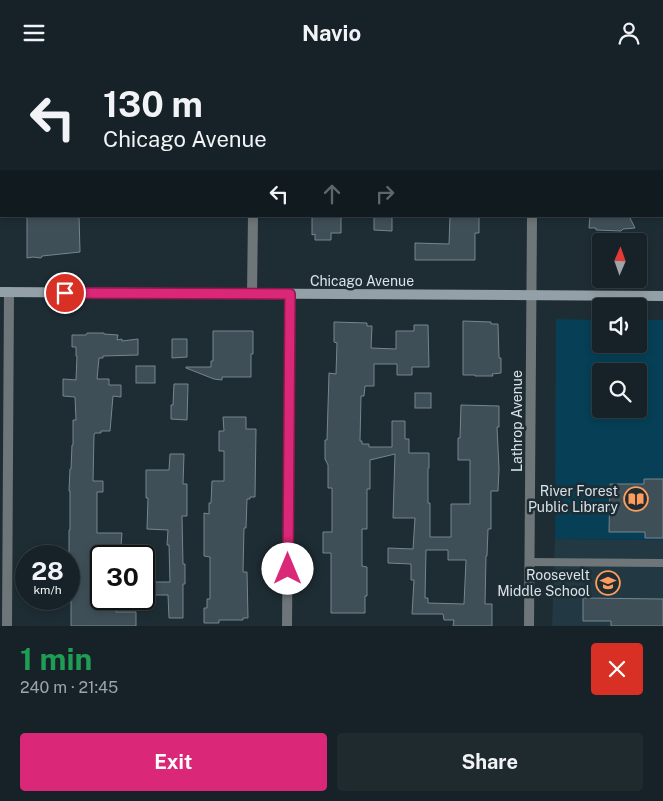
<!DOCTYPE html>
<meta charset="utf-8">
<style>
body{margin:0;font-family:"Public Sans",sans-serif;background:#1f2a2f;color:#f1f3f6;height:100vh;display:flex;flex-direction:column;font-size:19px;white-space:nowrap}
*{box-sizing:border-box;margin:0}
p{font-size:16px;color:#9ea4a7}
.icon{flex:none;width:28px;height:28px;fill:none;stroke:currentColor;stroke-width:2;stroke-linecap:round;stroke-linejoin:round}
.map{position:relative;height:561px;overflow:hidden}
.side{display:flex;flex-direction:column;background:#162227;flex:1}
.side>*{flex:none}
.top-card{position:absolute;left:0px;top:0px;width:664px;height:152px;box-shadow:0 2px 8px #0003,0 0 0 1px #353f44;background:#162227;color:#f1f3f6;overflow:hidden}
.needle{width:32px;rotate:2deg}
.fabs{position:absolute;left:592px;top:168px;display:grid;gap:10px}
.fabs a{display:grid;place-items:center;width:55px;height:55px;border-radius:5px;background:#162227;box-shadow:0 2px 8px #0003,0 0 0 1px #353f44;font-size:25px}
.speed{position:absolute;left:15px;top:480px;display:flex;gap:10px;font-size:25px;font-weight:700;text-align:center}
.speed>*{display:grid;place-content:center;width:65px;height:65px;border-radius:50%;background:#162227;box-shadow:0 2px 8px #0003,0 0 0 1px #353f44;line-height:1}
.speed small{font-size:12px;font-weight:400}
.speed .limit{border:2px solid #111;border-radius:8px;background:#fff;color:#111}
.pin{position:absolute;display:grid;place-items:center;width:42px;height:42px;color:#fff;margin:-21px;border:2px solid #fff;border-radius:50%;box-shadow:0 1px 5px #0007}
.me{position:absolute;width:55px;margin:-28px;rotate:0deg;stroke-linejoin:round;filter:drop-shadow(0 0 4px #0008)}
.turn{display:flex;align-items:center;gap:18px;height:105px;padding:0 20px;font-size:22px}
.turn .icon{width:65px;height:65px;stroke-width:2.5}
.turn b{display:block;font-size:35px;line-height:42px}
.lanes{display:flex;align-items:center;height:48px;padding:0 20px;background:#0003;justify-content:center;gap:25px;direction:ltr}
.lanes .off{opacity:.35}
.round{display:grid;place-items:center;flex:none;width:52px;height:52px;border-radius:5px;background:#1f2a2f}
.summary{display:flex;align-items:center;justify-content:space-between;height:85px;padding:0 20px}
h1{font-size:30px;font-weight:700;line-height:38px;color:#1e9e55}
.cta{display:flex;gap:10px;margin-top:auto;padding:10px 20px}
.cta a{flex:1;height:58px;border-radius:5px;background:#db2777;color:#fff;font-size:20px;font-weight:700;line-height:58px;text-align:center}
.cta a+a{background:#1f2a2f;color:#f1f3f6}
header{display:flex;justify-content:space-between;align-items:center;height:65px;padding:0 20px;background:#162227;font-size:22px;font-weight:700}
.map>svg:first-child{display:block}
.built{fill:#223843}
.green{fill:#063f56;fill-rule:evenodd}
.building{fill:#3f4f58;stroke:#75868f;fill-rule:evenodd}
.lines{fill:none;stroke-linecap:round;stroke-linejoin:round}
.service{stroke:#6e767a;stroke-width:8}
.minor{stroke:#6e767a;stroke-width:10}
.tertiary{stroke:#6e767a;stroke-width:10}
.secondary{stroke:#94a0a7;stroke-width:10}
.route-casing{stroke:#8e194d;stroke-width:12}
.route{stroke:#db2777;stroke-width:9}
.labels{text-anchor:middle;stroke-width:5;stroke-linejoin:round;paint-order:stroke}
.street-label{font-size:14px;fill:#d9e2e8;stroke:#1e2d34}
.poi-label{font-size:14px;fill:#d9e2e8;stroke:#1e2d34;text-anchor:end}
</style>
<header><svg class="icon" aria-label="menu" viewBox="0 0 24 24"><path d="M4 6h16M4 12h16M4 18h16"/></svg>Navio<svg class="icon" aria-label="person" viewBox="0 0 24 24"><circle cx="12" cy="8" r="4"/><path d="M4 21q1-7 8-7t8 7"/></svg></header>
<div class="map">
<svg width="663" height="561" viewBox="0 0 663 561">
<rect width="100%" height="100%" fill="#1e2d34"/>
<path class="built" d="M 555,474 L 663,475 L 663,561 L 552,561 Z"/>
<path class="green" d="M 556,254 L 601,255 L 601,279 L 639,279 L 639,255 L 663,255 L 663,475 L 555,474 ZM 601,306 L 639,306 L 639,344 L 601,344 Z"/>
<g class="building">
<path d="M 27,151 L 79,151 L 80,187 L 42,191 L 41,193 L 33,192 L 27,193 Z"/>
<path d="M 312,151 L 341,151 L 341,168 L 331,168 L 331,175 L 315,175 L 315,169 L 312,170 Z"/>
<path d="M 374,151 L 392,151 L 392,166 L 374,165 Z"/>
<path d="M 450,151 L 479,151 L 479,168 L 475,168 L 475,195 L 415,195 L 415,178 L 449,179 Z"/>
<path d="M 590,151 L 629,151 L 635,163 L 623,164 L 621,166 L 596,165 L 596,163 L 589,163 Z"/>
<path d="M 463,256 L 491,257 L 491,259 L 498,259 L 499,293 L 501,293 L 501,308 L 492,309 L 493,311 L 475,311 L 475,310 L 463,310 Z"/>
<path d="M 334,257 L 367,258 L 367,261 L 372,261 L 371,283 L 396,284 L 396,266 L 414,266 L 414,260 L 428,260 L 429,302 L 412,302 L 412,310 L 397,310 L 397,299 L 374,299 L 374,321 L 365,321 L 364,331 L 361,331 L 360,376 L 362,376 L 362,379 L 369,379 L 369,382 L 392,382 L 392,356 L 405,356 L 405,374 L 409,374 L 409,388 L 429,388 L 429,403 L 428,403 L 428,438 L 430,438 L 430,472 L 451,472 L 451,439 L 470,439 L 470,395 L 458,395 L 458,373 L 460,373 L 461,340 L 499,341 L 499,362 L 497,362 L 499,404 L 498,426 L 491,426 L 491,464 L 488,464 L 487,491 L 486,491 L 485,539 L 492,539 L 492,561 L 453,561 L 454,555 L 444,555 L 443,549 L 412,549 L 414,515 L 411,515 L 411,499 L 388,498 L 388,483 L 413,484 L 415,453 L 393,453 L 395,389 L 370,395 L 370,424 L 367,424 L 367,464 L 362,464 L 362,501 L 367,502 L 367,531 L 365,531 L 365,548 L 331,548 L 331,488 L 323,488 L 323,467 L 332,467 L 332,423 L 328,423 L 328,400 L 325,394 L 325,375 L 327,375 L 329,308 L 336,309 L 337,278 L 334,277 ZM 426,485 L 448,485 L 448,495 L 466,495 L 464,539 L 428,538 L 428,533 L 425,533 Z"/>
<path d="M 213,266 L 253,266 L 253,289 L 251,289 L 251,312 L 222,312 L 222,315 L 214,314 L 186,303 L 186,302 L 211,302 L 211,296 L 213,296 Z"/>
<path d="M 87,268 L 104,268 L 104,269 L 118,270 L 117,275 L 122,274 L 122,276 L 138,274 L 138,290 L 103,291 L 103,293 L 99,293 L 97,314 L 109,314 L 109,320 L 121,320 L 121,332 L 113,331 L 110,366 L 101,366 L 101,368 L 95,368 L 94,370 L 93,416 L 103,416 L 103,427 L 97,427 L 97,468 L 122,468 L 121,481 L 101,481 L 101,534 L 111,534 L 111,538 L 116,538 L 116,547 L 136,547 L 136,561 L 71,561 L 71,522 L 70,516 L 69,515 L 69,465 L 70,465 L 70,426 L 69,426 L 70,404 L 71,404 L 72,380 L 73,380 L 73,355 L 76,355 L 75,332 L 63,331 L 63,314 L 76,315 L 77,291 L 76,291 L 76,282 L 72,282 L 72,270 L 86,270 Z"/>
<path d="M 172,274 L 187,274 L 187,292 L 172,293 Z"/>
<rect x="136" y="301" width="19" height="17"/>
<path d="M 174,319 L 188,319 L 187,355 L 171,354 L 171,340 L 173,340 Z"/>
<rect x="415" y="328" width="16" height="15"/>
<path d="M 223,352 L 246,352 L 246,364 L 256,364 L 255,432 L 250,432 L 250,434 L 247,434 L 246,463 L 244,463 L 243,507 L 247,507 L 248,553 L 243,553 L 243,555 L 219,555 L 219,558 L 204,558 L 204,543 L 207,543 L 207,534 L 210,534 L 210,492 L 204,491 L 204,448 L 209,449 L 209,438 L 211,438 L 212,416 L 224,416 L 224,386 L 219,386 L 219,366 L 224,366 Z"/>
<path d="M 170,389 L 184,389 L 183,419 L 187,419 L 187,451 L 182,451 L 183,499 L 185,499 L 185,519 L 183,519 L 183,553 L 169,553 L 168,530 L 155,530 L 155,517 L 170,517 L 169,480 L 167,480 L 168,465 L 147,464 L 148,433 L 146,433 L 146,405 L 169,405 Z"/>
<path d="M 644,414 L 663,414 L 663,473 L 645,473 L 645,467 L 609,467 L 610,419 L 644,419 Z"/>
<path d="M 583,533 L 663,534 L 663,561 L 611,561 L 611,556 L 583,556 Z"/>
</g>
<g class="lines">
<path class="service" d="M 530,497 L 663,498"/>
<g class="minor">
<path d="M 253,1 L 253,0"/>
<path d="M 252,229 L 253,151"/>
<path d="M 7,561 L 9,227"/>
<path d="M 287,561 L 290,229"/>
</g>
<g class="tertiary">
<path d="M 533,1 L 533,0"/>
<path d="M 529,561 L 532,151"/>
</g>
<path class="secondary" d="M 0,227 L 663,231"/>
</g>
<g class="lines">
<g class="route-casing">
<path id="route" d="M 65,228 L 290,229 L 288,504"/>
</g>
<use href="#route" class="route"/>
</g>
<defs>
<g id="library-ring" transform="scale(1.25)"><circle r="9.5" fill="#1e2d34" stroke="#ff9b5b" stroke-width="1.5"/><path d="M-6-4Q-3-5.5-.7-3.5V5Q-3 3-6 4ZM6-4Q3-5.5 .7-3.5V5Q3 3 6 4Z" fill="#ff9b5b"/></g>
<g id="school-ring" transform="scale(1.25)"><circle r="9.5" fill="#1e2d34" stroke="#ff9b5b" stroke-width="1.5"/><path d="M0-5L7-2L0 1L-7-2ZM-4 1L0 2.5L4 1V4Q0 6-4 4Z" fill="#ff9b5b"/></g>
</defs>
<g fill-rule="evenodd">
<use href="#library-ring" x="636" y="434"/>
<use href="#school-ring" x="608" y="518"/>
</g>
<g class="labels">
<g class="street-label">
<text x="362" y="221">Chicago Avenue</text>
<text transform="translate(517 356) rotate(-90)" y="5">Lathrop Avenue</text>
</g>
<g class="poi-label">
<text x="618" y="431">River Forest<tspan x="618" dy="16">Public Library</tspan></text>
<text x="590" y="515">Roosevelt<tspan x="590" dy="16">Middle School</tspan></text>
</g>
</g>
</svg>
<div class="fabs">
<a><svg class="needle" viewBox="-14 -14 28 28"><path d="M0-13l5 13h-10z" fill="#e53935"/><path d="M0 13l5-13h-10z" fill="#9ea4a7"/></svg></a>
<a><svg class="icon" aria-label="sound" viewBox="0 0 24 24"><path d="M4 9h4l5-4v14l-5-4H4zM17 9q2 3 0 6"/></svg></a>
<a><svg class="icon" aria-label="search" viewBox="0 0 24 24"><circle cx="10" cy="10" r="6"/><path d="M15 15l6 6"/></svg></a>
</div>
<div class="speed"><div>28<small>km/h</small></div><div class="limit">30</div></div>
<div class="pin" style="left:65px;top:228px;background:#d93025"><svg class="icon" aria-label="arrive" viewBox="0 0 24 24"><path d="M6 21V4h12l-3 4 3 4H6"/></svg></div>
<svg class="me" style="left:288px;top:504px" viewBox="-20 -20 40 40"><circle r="19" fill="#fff"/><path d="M0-13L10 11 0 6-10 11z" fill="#db2777"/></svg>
<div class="top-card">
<div class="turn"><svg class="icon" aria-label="left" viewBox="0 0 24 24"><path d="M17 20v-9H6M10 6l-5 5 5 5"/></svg><div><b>130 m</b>Chicago Avenue</div></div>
<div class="lanes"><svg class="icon" aria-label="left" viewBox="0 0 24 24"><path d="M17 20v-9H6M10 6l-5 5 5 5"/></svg><svg class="icon off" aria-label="ahead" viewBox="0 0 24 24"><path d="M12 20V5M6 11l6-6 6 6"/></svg><svg class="icon off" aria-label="right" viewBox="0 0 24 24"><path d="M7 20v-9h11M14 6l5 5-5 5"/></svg></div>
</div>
</div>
<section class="side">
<div class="summary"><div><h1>1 min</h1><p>240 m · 21:45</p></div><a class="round" style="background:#d93025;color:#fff"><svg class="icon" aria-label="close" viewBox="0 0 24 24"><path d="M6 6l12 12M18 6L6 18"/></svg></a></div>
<div class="cta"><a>Exit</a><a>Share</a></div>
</section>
